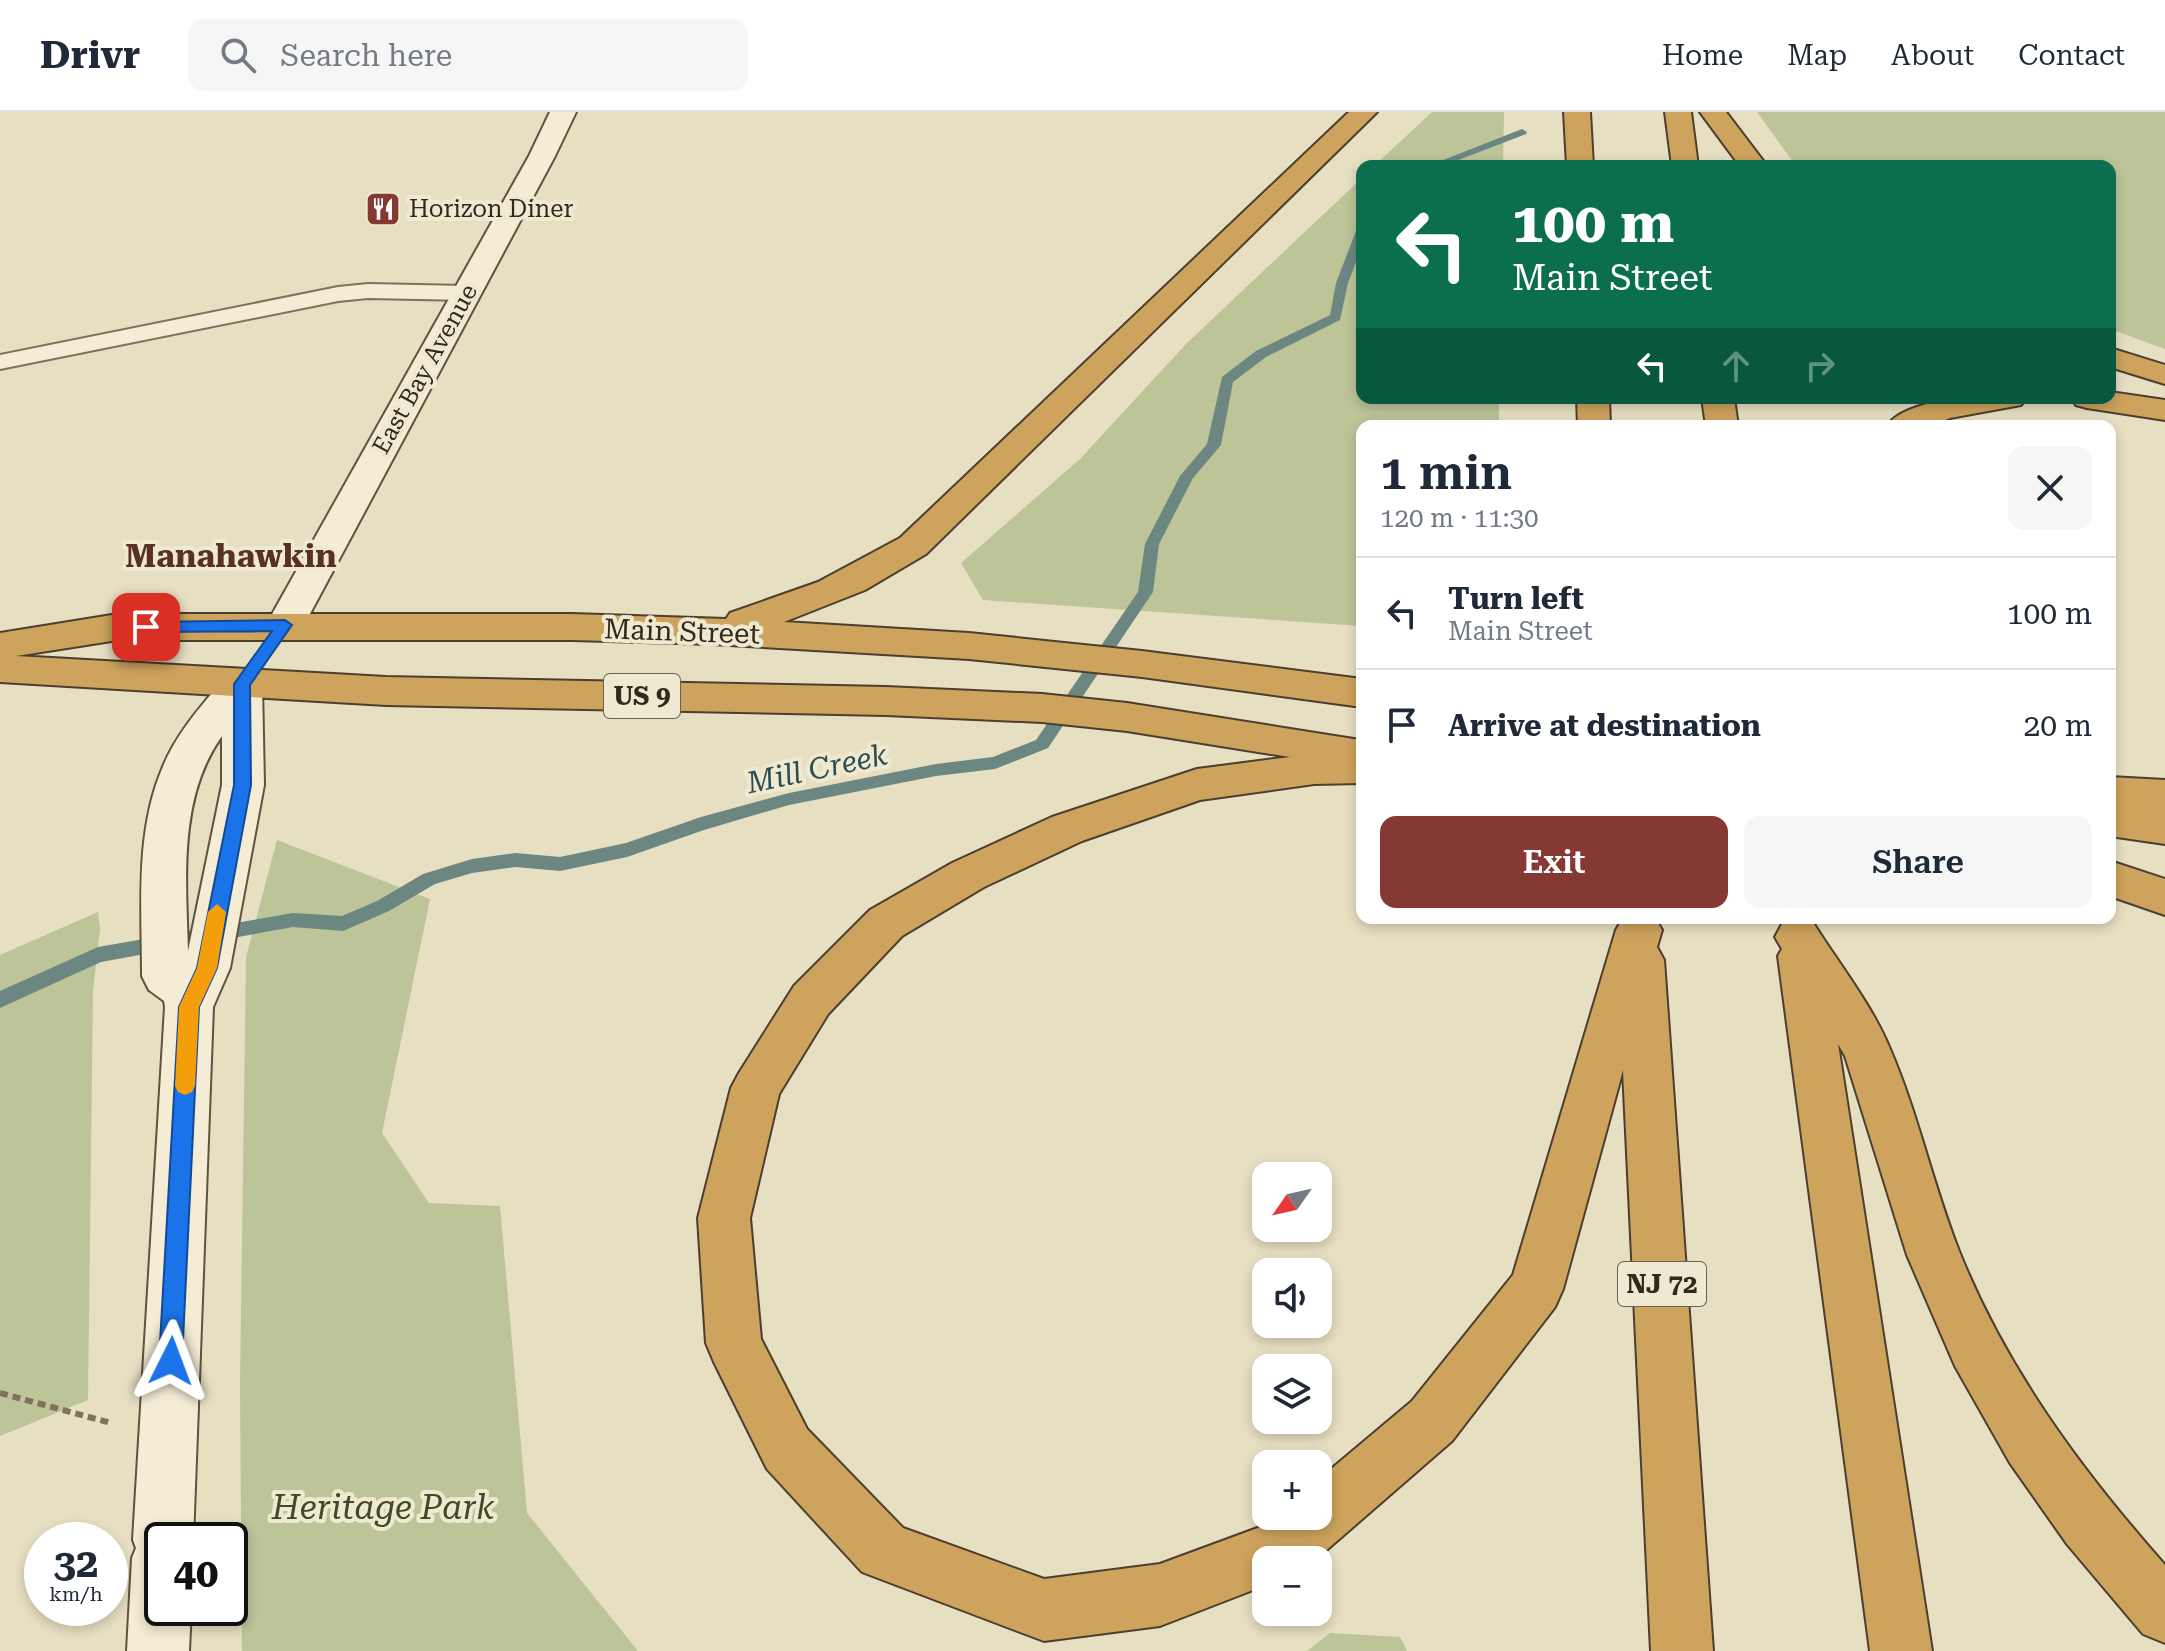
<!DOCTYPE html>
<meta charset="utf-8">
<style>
body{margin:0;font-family:"Roboto Serif",serif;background:#f6f6f7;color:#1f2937;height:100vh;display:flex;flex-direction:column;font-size:30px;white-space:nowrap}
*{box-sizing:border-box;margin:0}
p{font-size:26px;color:#747a83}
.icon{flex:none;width:44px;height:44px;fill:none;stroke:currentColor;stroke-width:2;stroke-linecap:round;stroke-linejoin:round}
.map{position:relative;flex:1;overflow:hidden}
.panel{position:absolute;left:1356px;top:308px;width:760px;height:504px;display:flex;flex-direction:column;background:#fff;border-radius:16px;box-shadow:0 4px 12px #0003}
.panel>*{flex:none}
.top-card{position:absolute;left:1356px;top:48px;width:760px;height:244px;border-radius:16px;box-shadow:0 4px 12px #0003;background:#0b6e4f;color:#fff;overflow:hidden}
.needle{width:52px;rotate:236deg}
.buttons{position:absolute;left:1252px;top:1050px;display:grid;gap:16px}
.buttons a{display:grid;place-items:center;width:80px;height:80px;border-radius:16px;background:#fff;box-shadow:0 4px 12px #0003;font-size:40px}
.speed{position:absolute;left:24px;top:1410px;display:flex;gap:16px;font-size:40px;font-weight:700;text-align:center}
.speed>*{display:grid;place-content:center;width:104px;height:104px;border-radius:50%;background:#fff;box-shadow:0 4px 12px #0003;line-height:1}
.speed small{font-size:20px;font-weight:400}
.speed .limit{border:4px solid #111;border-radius:12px;background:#fff;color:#111}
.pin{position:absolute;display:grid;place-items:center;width:68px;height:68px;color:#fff;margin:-34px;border-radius:16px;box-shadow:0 4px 12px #0006}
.me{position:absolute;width:88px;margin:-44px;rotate:3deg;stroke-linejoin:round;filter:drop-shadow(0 0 6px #0008)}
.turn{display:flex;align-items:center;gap:28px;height:168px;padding:0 24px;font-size:36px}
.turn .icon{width:104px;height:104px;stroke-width:2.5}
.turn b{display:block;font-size:56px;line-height:68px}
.lanes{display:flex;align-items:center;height:76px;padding:0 24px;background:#0003;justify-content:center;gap:40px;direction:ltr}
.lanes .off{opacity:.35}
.round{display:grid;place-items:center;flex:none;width:84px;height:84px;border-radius:16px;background:#f6f6f7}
.summary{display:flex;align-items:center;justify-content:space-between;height:136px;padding:0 24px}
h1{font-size:48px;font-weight:600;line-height:60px}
.cta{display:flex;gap:16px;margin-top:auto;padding:16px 24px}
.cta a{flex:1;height:92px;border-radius:16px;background:#863833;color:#fff;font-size:32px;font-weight:600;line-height:92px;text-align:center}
.cta a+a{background:#f6f6f7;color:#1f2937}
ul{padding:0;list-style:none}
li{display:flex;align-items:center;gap:24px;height:112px;padding:0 24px;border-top:2px solid #e0e1e3}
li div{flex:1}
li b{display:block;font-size:30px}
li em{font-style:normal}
header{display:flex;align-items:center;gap:48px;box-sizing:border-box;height:112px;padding:0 40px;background:#fff;border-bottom:2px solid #e0e1e3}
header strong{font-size:38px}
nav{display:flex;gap:44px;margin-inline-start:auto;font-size:28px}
.search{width:560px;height:72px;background:#f6f6f7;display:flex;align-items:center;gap:20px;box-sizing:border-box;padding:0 28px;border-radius:16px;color:#747a83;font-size:30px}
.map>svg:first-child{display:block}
.green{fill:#bcc498}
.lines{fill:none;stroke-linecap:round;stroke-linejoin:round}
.stream{fill:#6c8782;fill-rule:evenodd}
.lane-casing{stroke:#7f715c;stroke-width:4}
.secondary-casing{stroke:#61523f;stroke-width:4}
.highway-casing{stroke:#4d3f2f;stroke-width:4}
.path{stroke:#7f715c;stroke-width:6;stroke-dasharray:8 5;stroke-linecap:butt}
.lane{fill:#f4ecd4;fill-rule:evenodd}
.secondary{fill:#f4ecd4;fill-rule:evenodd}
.highway{fill:#cda35d;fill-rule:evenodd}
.route{fill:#1a73e8;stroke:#114b97;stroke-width:2}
.slow{fill:#f59e0b}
.labels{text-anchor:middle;stroke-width:8;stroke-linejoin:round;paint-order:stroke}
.far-poi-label{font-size:24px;fill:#31281e;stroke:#f0e9d1;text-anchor:start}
.far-street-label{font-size:24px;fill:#31281e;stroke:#f0e9d1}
.shield{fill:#f0e9d1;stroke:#6a6254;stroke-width:2}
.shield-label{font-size:26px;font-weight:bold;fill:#31281e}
.street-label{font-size:28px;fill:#31281e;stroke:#f0e9d1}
.water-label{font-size:30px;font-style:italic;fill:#2f4f4f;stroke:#f0e9d1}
.quarter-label{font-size:32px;font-weight:bold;fill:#583123;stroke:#f0e9d1}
.near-park-label{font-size:34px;font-style:italic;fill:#3f4b27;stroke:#f0e9d1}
</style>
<header>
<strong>Drivr</strong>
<div class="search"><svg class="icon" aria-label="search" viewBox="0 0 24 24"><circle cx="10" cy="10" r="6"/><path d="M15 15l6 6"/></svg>Search here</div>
<nav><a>Home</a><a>Map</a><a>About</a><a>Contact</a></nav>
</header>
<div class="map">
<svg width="2165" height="1539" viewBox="0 0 2165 1539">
<rect width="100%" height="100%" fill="#e7dfc2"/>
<g class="green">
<path d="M 1432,0 L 1504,0 L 1503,54 L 1374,54 Z"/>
<path d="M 1757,0 L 2165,0 L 2165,237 L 2110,217 L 2110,54 L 1796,54 Z"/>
<path d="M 1362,66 L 1362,286 L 1499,286 L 1499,314 L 1362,314 L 1362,514 L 983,488 L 961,451 L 1080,347 L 1187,231 Z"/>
<path d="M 277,728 L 430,787 L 382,1021 L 429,1091 L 500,1094 L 527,1401 L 638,1539 L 242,1539 L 240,1272 L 246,845 Z"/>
<path d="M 98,800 L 100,817 L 93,879 L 88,1288 L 0,1324 L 0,843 Z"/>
<path d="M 1330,1521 L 1400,1525 L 1407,1539 L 1307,1539 Z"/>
</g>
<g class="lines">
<g class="stream">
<path d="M 1522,17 L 1527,20 L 1526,22 L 1443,54 L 1428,54 Z"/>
<path d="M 1362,116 L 1362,134 L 1348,171 L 1340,208 L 1266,245 L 1233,270 L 1221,333 L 1193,366 L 1159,432 L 1153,480 L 1048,636 L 995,657 L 936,664 L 789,693 L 704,718 L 627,745 L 560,759 L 516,755 L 472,761 L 435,772 L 389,799 L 343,819 L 293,815 L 101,850 L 0,896 L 0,879 L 98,835 L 293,801 L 342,804 L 377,789 L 423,762 L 472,747 L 516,741 L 560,745 L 626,731 L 701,705 L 789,681 L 936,652 L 993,645 L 1036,628 L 1138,480 L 1145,432 L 1180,364 L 1207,332 L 1222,265 L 1256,239 L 1330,203 L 1336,171 L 1356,119 Z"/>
</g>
<g class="lane-casing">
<path id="lane" d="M 368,172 L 467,174 L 475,176 L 478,181 L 475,186 L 467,188 L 368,186 L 338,189 L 0,257 L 0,243 L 338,175 Z"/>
</g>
<g class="secondary-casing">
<g id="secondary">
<path d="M 550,0 L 576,0 L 555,44 L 304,513 L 298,522 L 285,526 L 272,522 L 266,513 L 529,44 Z"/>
<path d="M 242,558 L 256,562 L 262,572 L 264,673 L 230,856 L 213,895 L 193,1428 L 162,1428 L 162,1496 L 191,1496 L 189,1539 L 127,1539 L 132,1446 L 136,1436 L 133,1428 L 165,895 L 164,889 L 149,878 L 142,864 C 142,796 135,721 162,657 C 176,621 203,592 228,562 ZM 222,624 L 222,673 L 188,839 C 186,767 178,685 222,624 Z"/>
</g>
</g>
<g class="highway-casing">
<g id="highway">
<path d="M 1349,0 L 1377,0 L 926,442 L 865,478 L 784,510 L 969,521 L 1142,539 L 1362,567 L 1362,595 L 1142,565 L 969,547 L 712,532 L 572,528 L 118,528 L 16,544 L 386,565 L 886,575 L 1042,582 L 1127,591 L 1360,628 L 1362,671 L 1314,672 L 1200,688 L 1082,729 L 984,775 L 902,824 L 828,902 L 779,982 L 750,1106 L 761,1227 L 807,1317 L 903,1416 L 1044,1467 L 1160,1452 L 1263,1414 L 1275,1404 L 1318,1404 L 1318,1368 L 1412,1289 L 1513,1163 L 1616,818 L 1623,806 L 1655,806 L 1662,818 L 1657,835 L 1664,848 L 1713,1539 L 1651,1539 L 1623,958 L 1563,1177 L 1555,1195 L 1452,1329 L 1315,1448 L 1266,1448 L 1266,1473 L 1160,1514 L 1044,1529 L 862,1460 L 767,1357 L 714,1250 L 706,1231 L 698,1106 L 731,976 L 739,961 L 794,874 L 870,798 L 952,751 L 1052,705 L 1197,657 L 1290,645 L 1127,619 L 1042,610 L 886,603 L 386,593 L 0,570 L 0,521 L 118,502 L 572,502 L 726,507 L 730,501 L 818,470 L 900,426 Z"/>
<path d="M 1564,0 L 1590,0 L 1593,54 L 1567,54 Z"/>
<path d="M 1665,0 L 1691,0 L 1698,54 L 1672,54 Z"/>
<path d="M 1700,0 L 1726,0 L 1767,54 L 1740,54 Z"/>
<path d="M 2110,236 L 2165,253 L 2165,272 L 2110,255 Z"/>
<path d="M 2110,280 L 2165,288 L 2165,308 L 2087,296 L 2076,293 L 2071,286 L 2110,286 Z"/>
<path d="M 1577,286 L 1609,286 L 1610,314 L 1578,314 Z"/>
<path d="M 1702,286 L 1734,286 L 1738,314 L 1706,314 Z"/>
<path d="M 1955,286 L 2026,286 L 2021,293 L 1950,306 L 1931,314 L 1887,314 C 1899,296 1934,290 1955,286 Z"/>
<path d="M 2110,665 L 2165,668 L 2165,732 L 2110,724 Z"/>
<path d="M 2110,749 L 2165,767 L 2165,803 L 2110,784 Z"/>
<path d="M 1798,807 L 1814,812 C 1839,852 1872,893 1890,937 C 1918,1002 1933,1073 1959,1139 C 2006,1257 2082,1359 2165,1453 L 2165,1531 L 2143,1522 L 2067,1432 L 2010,1351 L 1955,1254 L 1907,1143 L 1845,944 L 1838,932 L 1932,1539 L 1870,1539 L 1778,844 L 1782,837 L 1775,825 L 1782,812 Z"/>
</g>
</g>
<path class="path" d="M 0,1281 L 111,1311"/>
<use href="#lane" class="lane"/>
<use href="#secondary" class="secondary"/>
<use href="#highway" class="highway"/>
</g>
<path class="route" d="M 285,508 L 292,513 L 250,573 L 251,673 L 217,856 L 199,895 L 182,1249 L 179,1257 L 171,1260 L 162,1257 L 159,1249 L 179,895 L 197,856 L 234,673 L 234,572 L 272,519 L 146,520 L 138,515 L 146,510 Z"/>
<path class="slow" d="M 217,792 L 226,800 L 217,856 L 199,895 L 195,974 L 192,980 L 185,983 L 178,980 L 175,974 L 179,895 L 197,856 L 208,800 Z"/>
<defs>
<g id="restaurant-square" transform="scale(1.8)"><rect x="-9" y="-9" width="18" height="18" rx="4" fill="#863833" stroke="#f0e9d1"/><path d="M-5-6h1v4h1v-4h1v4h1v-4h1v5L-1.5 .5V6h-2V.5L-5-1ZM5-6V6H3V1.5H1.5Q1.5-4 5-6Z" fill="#fff"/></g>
</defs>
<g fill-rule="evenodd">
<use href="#restaurant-square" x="383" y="97"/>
</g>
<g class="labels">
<g class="far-poi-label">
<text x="409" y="105">Horizon Diner</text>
</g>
<g class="far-street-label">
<text transform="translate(425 257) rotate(-61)" y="8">East Bay Avenue</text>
</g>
<g class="shield">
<rect x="604" y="562" width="76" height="44" rx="6"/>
<rect x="1618" y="1150" width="88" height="44" rx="6"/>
</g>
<g class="shield-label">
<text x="642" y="593">US 9</text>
<text x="1662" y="1181">NJ 72</text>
</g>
<g class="street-label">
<text transform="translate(682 519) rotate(2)" y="10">Main Street</text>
</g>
<g class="water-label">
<text transform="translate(817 657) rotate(-12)" y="10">Mill Creek</text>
</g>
<g class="quarter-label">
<text x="231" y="455">Manahawkin</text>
</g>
<g class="near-park-label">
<text x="383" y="1407">Heritage Park</text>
</g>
</g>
</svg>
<div class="buttons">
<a><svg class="needle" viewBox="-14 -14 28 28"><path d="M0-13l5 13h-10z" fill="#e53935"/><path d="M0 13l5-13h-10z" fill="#747a83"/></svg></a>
<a><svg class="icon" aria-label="sound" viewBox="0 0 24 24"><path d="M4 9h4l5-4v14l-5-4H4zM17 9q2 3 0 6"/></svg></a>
<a><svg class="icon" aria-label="layers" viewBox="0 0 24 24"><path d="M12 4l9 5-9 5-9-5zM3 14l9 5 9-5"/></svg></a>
<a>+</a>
<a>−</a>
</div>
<div class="speed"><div>32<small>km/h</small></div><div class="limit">40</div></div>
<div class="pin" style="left:146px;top:515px;background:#d93025"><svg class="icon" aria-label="arrive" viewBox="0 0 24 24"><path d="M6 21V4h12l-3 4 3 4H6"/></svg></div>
<svg class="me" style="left:171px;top:1249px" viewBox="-20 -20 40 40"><path d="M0-17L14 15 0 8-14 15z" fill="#1a73e8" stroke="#fff" stroke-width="4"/></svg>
<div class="top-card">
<div class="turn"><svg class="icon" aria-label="left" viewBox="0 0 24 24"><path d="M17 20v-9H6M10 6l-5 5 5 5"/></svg><div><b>100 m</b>Main Street</div></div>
<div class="lanes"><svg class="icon" aria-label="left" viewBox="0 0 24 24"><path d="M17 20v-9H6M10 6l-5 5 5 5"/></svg><svg class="icon off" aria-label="ahead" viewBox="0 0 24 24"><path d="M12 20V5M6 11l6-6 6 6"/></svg><svg class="icon off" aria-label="right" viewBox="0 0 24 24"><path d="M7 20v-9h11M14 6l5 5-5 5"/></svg></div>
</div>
<section class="panel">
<div class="summary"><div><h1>1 min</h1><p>120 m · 11:30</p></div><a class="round"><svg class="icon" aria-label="close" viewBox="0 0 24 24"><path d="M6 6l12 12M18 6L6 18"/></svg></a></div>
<ul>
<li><svg class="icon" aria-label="left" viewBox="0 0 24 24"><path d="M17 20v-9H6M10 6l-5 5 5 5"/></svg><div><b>Turn left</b><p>Main Street</p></div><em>100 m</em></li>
<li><svg class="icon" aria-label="arrive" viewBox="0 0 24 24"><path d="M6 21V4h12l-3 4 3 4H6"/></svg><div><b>Arrive at destination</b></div><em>20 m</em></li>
</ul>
<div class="cta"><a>Exit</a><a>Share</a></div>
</section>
</div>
